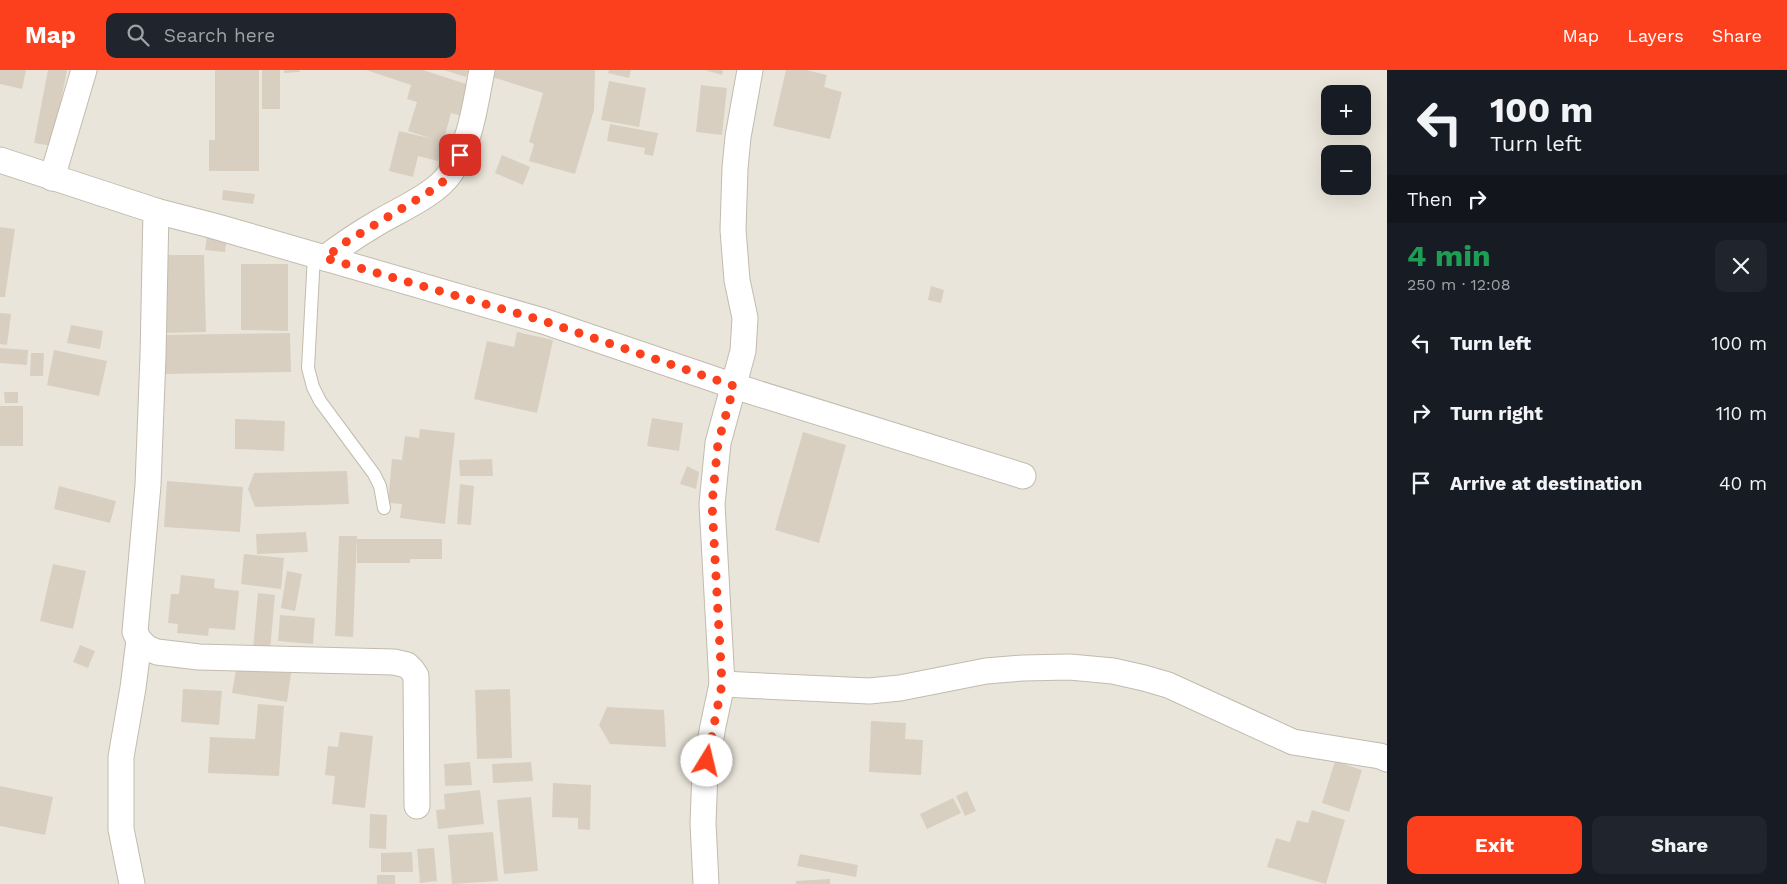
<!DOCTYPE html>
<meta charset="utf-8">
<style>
body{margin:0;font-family:"Work Sans",sans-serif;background:#20242c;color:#f1f3f6;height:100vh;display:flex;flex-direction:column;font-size:19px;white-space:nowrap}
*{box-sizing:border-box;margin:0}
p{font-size:16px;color:#9ea1a6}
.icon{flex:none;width:28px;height:28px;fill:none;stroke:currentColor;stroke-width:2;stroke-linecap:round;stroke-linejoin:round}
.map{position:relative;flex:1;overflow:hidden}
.sheet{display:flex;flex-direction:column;background:#171b24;width:400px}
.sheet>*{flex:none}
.top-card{background:#171b24;color:#f1f3f6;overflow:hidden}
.tools{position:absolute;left:1321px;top:15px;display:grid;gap:10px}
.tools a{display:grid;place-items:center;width:50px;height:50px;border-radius:10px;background:#171b24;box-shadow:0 5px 20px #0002;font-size:25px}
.pin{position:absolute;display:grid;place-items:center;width:42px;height:42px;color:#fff;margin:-21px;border-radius:10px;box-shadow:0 2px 8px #0006}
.me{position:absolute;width:55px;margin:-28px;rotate:9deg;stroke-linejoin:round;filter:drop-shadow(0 0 4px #0008)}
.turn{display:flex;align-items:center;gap:18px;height:105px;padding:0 20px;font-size:22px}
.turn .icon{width:65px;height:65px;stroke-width:2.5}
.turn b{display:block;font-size:35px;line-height:42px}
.then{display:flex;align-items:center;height:48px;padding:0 20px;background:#0003;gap:10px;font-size:19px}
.round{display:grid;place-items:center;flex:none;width:52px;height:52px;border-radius:10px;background:#20242c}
.headline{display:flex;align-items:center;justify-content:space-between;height:85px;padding:0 20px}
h1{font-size:30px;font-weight:700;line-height:38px;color:#1e9e55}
.action{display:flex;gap:10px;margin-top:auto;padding:10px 20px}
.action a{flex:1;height:58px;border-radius:10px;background:#fc3f1d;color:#fff;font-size:20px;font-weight:700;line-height:58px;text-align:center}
.action a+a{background:#20242c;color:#f1f3f6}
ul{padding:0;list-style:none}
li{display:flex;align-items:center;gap:15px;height:70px;padding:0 20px}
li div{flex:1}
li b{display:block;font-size:19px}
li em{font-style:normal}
header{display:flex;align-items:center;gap:30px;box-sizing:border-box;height:70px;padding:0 25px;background:#fc3f1d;color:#fff}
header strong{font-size:24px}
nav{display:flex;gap:28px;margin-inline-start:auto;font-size:18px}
.search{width:350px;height:45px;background:#20242c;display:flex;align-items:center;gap:12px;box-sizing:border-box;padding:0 18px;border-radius:10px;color:#9ea1a6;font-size:19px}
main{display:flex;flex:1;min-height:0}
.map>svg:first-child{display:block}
.residential{fill:#eae5da;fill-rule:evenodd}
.building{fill:#d8cfc1}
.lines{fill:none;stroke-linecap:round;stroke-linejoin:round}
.lane-casing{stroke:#c2bbae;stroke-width:14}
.street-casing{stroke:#c2bbae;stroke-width:27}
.lane{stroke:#fff;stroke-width:12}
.street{stroke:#fff;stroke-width:25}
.route{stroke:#fc3f1d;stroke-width:9;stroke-dasharray:0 16.2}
</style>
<header>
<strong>Map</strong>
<div class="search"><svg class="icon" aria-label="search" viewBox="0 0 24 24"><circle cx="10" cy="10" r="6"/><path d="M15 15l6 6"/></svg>Search here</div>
<nav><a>Map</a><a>Layers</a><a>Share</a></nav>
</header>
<main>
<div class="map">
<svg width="1387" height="814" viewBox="0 0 1387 814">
<rect width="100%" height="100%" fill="#f6f3ec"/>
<path class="residential" d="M 0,0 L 1387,0 L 1387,814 L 0,814 ZM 1330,24 L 1362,24 L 1362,56 L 1330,56 ZM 1330,84 L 1362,84 L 1362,116 L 1330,116 Z"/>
<g class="building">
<path d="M 0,0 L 26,0 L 22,19 L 0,14 Z"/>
<path d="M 48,0 L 67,0 L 52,76 L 34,73 Z"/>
<path d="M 215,0 L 259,0 L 259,101 L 209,101 L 209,70 L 215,70 Z"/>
<rect x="262" y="0" width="18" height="39"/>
<path d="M 284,0 L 299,0 L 300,2 L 284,3 Z"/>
<path d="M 366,0 L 423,0 L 472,16 L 462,46 L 451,43 L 438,91 L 418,86 L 413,107 L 389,101 L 399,61 L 433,69 L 408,61 L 417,32 L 407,29 L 411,15 Z"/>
<path d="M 444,0 L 469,0 L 466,7 Z"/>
<path d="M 491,0 L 595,0 L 594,40 L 575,104 L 529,91 L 534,74 L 529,72 L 543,23 L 489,6 Z"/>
<path d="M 609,0 L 631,0 L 629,8 L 608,3 Z"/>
<path d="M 705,0 L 723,0 L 722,5 Z"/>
<path d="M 786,0 L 806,0 L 827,5 L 824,17 L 842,22 L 830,69 L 773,56 Z"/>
<path d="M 609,11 L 646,18 L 639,57 L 601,50 Z"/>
<path d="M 701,15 L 727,18 L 722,65 L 696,62 Z"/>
<path d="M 610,54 L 658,63 L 653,86 L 644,84 L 645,78 L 607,71 Z"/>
<path d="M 502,85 L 530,97 L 523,115 L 495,103 Z"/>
<path d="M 223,120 L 255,124 L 253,134 L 222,130 Z"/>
<path d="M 0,157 L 15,159 L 5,227 L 0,227 Z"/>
<path d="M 207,165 L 227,168 L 225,182 L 205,180 Z"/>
<path d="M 160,185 L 204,185 L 206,262 L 162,263 Z"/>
<path d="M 241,194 L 288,194 L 288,261 L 241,260 Z"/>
<path d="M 931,216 L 944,220 L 941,233 L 928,230 Z"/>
<path d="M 0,243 L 11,244 L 7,275 L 0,274 Z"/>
<path d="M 71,255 L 103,261 L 100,279 L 67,273 Z"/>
<path d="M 517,262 L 553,270 L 537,343 L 474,329 L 487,271 L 514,277 Z"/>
<path d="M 290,263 L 291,302 L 164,304 L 163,265 Z"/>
<path d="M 0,278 L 28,280 L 27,295 L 0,293 Z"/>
<path d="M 54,280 L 107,291 L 99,326 L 47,315 Z"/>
<path d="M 31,283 L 44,283 L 43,306 L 30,306 Z"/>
<path d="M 4,322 L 18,322 L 18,333 L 5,333 Z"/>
<rect x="0" y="336" width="23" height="40"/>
<path d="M 652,348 L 683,353 L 679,381 L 647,376 Z"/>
<path d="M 235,349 L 285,351 L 284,381 L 235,379 Z"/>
<path d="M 420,359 L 455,363 L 445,454 L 400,448 L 402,434 L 388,433 L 392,389 L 402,390 L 405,366 L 419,368 Z"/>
<path d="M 803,362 L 846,375 L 819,473 L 775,460 Z"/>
<path d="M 492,389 L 493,406 L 460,406 L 459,390 Z"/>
<path d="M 687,396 L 699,402 L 696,419 L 680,414 Z"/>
<path d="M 347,401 L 349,434 L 255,437 L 248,419 L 254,403 Z"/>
<path d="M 167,411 L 243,417 L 240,462 L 164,457 Z"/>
<path d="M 460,414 L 474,416 L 471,455 L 457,454 Z"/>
<path d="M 59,416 L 116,431 L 110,453 L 54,439 Z"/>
<path d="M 306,462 L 308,482 L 257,484 L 256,464 Z"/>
<path d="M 339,466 L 357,466 L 353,567 L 335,566 Z"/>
<path d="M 357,469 L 442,469 L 442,489 L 410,489 L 410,493 L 357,493 Z"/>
<path d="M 244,484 L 284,488 L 281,519 L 241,514 Z"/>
<path d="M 53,494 L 86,501 L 73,559 L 40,551 Z"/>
<path d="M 287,501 L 302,504 L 295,541 L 281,538 Z"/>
<path d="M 181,505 L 215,509 L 214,518 L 239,521 L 235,560 L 209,558 L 208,566 L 177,563 L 178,554 L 168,553 L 171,524 L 179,524 Z"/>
<path d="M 258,523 L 275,525 L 270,580 L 253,579 Z"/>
<path d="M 280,545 L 315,548 L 313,574 L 278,571 Z"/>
<path d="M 80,575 L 95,581 L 88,598 L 73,592 Z"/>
<path d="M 237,594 L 291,603 L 287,632 L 232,623 Z"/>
<path d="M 183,619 L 222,621 L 219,655 L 181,652 Z"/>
<path d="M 510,619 L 512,688 L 477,689 L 475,620 Z"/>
<path d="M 258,634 L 284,636 L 279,706 L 208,703 L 210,667 L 255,669 Z"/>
<path d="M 607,637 L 664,640 L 666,677 L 610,674 L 599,655 Z"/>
<path d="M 871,651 L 906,653 L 905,669 L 923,670 L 921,705 L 869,702 Z"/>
<path d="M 340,662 L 373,666 L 365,738 L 332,734 L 335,706 L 325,705 L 328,676 L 338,677 Z"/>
<path d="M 1335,691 L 1362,700 L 1349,742 L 1322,733 Z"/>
<path d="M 470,692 L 472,715 L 445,716 L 444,694 Z"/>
<path d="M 531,692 L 533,711 L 493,713 L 492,694 Z"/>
<path d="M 553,713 L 591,715 L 590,760 L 578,759 L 578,748 L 552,747 Z"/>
<path d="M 0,716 L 53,727 L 45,765 L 0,756 Z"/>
<path d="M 480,720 L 484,754 L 438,759 L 436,740 L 445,739 L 444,724 Z"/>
<path d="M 967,721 L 976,741 L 965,746 L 956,726 Z"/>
<path d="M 531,727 L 538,801 L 504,804 L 497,730 Z"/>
<path d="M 953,728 L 961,743 L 927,759 L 920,744 Z"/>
<path d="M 1312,740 L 1345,750 L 1326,814 L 1267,797 L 1276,768 L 1290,772 L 1297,750 L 1308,753 Z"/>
<path d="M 370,744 L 387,745 L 386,779 L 369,778 Z"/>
<path d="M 493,762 L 498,811 L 452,814 L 448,765 Z"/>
<path d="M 434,778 L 437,811 L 420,813 L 417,779 Z"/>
<path d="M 412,782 L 413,802 L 381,802 L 381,783 Z"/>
<path d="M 800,784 L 858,795 L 856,807 L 797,796 Z"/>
<rect x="377" y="805" width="18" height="9"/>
<path d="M 830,809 L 830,814 L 796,814 L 796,811 Z"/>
</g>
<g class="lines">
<g class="lane-casing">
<path id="lane" d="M 314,185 L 308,298 L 313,317 L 320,331 L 374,404 L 380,416 L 384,438"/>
</g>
<g class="street-casing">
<g id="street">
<path d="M 0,90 L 156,141 L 214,156 L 543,251 L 734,316 L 1023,406"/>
<path d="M 52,108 L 84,0"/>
<path d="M 156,141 L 153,286 L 148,415 L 135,562 L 139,570 L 147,578 L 157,582 L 199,587 L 394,592 L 407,595 L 412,600 L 416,606 L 417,736"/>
<path d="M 325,188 C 342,175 360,163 379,152 C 401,139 437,124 451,102 C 471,72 475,35 482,0"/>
<path d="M 722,614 L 869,621 L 900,618 L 986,601 L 1023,598 L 1070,597 L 1113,601 L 1144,608 L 1168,615 L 1293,672 L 1380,686 L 1387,689"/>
<path d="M 132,814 L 121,759 L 121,687 L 133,618 L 139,570"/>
<path d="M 706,814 L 703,753 L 705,702 L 713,656 L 722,614 L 712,434 L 718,373 L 743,281 L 745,248 L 737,210 L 733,160 L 735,98 L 738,67 L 750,0"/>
</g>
</g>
<use href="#lane" class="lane"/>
<use href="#street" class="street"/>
</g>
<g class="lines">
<path class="route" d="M 460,85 L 451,102 L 441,114 L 426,124 L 346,172 L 325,188 L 544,251 L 734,316 L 718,373 L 712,434 L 722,614 L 707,691"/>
</g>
</svg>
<div class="tools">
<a>+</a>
<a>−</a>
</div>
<div class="pin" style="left:460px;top:85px;background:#d93025"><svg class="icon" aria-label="arrive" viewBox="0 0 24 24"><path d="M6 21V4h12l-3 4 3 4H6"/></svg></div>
<svg class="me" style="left:707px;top:691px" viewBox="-20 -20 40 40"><circle r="19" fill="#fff"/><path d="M0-13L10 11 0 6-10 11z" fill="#fc3f1d"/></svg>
</div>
<section class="sheet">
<div class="top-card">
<div class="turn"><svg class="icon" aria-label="left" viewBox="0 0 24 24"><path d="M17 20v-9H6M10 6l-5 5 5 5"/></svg><div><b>100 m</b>Turn left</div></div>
<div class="then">Then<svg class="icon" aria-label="right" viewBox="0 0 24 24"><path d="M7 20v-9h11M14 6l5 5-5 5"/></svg></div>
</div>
<div class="headline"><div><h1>4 min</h1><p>250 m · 12:08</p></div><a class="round"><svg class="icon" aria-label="close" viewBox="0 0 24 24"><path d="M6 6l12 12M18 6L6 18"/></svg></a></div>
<ul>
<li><svg class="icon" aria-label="left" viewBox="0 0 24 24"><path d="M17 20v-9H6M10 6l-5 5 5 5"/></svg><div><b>Turn left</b></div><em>100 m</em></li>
<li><svg class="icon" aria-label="right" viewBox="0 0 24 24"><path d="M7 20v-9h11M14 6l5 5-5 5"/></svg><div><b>Turn right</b></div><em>110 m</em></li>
<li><svg class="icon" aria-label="arrive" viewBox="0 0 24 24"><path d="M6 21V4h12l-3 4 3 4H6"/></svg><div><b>Arrive at destination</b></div><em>40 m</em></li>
</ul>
<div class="action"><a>Exit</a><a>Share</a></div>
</section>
</main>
